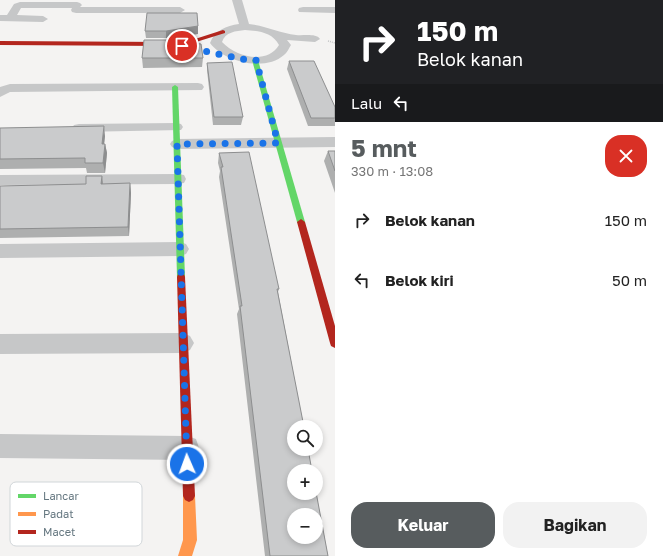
<!DOCTYPE html>
<html lang="id">
<meta charset="utf-8">
<style>
body{margin:0;font-family:"Golos Text",sans-serif;background:#f2f2f2;color:#222;height:100vh;display:flex;flex-direction:column;font-size:15px;white-space:nowrap}
*{box-sizing:border-box;margin:0}
p{font-size:13px;color:#767676}
.icon{flex:none;width:22px;height:22px;fill:none;stroke:currentColor;stroke-width:2;stroke-linecap:round;stroke-linejoin:round}
.map{position:relative;flex:1;overflow:hidden}
.panel{display:flex;flex-direction:column;background:#fff;width:328px}
.panel>*{flex:none}
.top-card{background:#202124;color:#fff;overflow:hidden}
.controls{position:absolute;left:287px;top:420px;display:grid;gap:8px}
.controls a{display:grid;place-items:center;width:36px;height:36px;border-radius:50%;background:#fff;box-shadow:0 2px 6px #0003;font-size:20px}
.pin{position:absolute;display:grid;place-items:center;width:34px;height:34px;color:#fff;margin:-17px;border:2px solid #fff;border-radius:50%;box-shadow:0 1px 4px #0007}
.me{position:absolute;width:44px;margin:-22px;rotate:358deg;stroke-linejoin:round;filter:drop-shadow(0 0 3px #0008)}
.turn{display:flex;align-items:center;gap:14px;height:84px;padding:0 16px;font-size:18px}
.turn .icon{width:52px;height:52px;stroke-width:2.5}
.turn b{display:block;font-size:28px;line-height:34px}
.then{display:flex;align-items:center;height:38px;padding:0 16px;background:#0003;gap:8px;font-size:15px}
.round{display:grid;place-items:center;flex:none;width:42px;height:42px;border-radius:16px;background:#f2f2f2}
.overview{display:flex;align-items:center;justify-content:space-between;height:68px;padding:0 16px}
h1{font-size:24px;font-weight:700;line-height:30px;color:#575c5e}
.primary-button{display:flex;gap:8px;margin-top:auto;padding:8px 16px}
.primary-button a{flex:1;height:46px;border-radius:16px;background:#575c5e;color:#fff;font-size:16px;font-weight:700;line-height:46px;text-align:center}
.primary-button a+a{background:#f2f2f2;color:#222}
ul{padding:0;list-style:none}
li{display:flex;align-items:center;gap:12px;height:60px;padding:0 16px}
li div{flex:1}
li b{display:block;font-size:15px}
li em{font-style:normal}
main{display:flex;flex:1;min-height:0}
.map>svg:first-child{display:block}
.lines{fill:none;stroke-linecap:round;stroke-linejoin:round}
.path{stroke:#c4c5c6;stroke-width:1.5;stroke-dasharray:1 1;stroke-linecap:butt}
.street{fill:#c6c7c8;fill-rule:evenodd}
.fast{fill:#63d668;fill-rule:evenodd}
.slow{fill:#ff974d;fill-rule:evenodd}
.jam{fill:#b3261e;fill-rule:evenodd}
.wall{fill:#aeafaf}
.shaded-wall{fill:#8d8e8f}
.building{fill:#cacbcc;stroke:#8d8e8f;fill-rule:evenodd}
.route{stroke:#1a73e8;stroke-width:7;stroke-dasharray:0 12.6}
.key{fill:#fff;stroke:#d1d6d9;stroke-width:1}
.key-label{font-size:11px;fill:#657780}
</style>
<main>
<div class="map">
<svg width="335" height="556" viewBox="0 0 335 556">
<rect width="100%" height="100%" fill="#f4f3f2"/>
<g class="lines">
<path class="path" d="M 328,41 L 335,43"/>
<g class="street">
<path d="M 232,0 L 242,0 L 249,24 C 266,26 280,33 296,35 C 303,36 316,33 320,39 L 315,42 L 287,40 L 291,45 C 289,48 287,53 284,55 C 265,72 224,62 210,43 C 215,30 226,26 239,24 ZM 245,30 C 258,31 272,32 279,45 C 267,65 236,57 222,42 C 225,32 236,31 245,30 Z"/>
<path d="M 20,2 L 77,2 L 80,3 L 82,5 L 80,7 L 180,7 L 185,10 L 180,13 L 76,13 L 72,12 L 71,10 L 72,8 L 21,8 L 17,15 L 43,16 L 48,19 L 43,22 L 0,21 L 0,15 L 7,15 L 14,4 Z"/>
<path d="M 303,7 L 335,7 L 335,13 L 299,12 L 298,10 L 299,8 Z"/>
<path d="M 198,83 L 202,84 L 204,87 L 202,90 L 10,92 L 0,97 L 0,87 L 10,84 Z"/>
<path d="M 176,123 L 181,124 L 183,127 L 181,130 L 79,132 L 74,131 L 72,128 L 74,125 L 79,124 Z"/>
<path d="M 335,137 L 335,147 L 177,149 L 172,147 L 170,144 L 172,141 L 177,139 Z"/>
<path d="M 178,174 L 184,175 L 186,179 L 184,183 L 178,184 L 0,185 L 0,175 Z"/>
<path d="M 180,242 L 186,244 L 189,249 L 186,254 L 180,256 L 0,258 L 0,244 Z"/>
<path d="M 183,333 L 190,336 L 194,343 L 190,350 L 183,353 L 0,354 L 0,334 Z"/>
<path d="M 0,434 L 187,436 L 196,439 L 199,448 L 196,457 L 187,460 L 0,458 Z"/>
</g>
<g class="fast">
<path d="M 255,58 L 258,60 L 305,222 L 301,225 L 297,222 L 252,60 Z"/>
<path d="M 175,85 L 178,87 L 185,277 L 184,280 L 178,280 L 177,277 L 172,87 Z"/>
</g>
<path class="slow" d="M 189,490 L 193,492 L 195,496 L 197,540 L 192,556 L 178,556 L 183,540 L 183,496 L 185,492 Z"/>
<g class="jam">
<path d="M 223,30 L 225,31 L 225,33 L 196,42 L 166,46 L 0,45 L 0,41 L 166,42 L 195,39 Z"/>
<path d="M 301,219 L 305,222 L 335,326 L 335,348 L 331,346 L 330,343 L 297,222 Z"/>
<path d="M 181,273 L 184,274 L 185,277 L 195,496 L 193,500 L 189,502 L 185,500 L 183,496 L 177,277 L 178,274 Z"/>
</g>
</g>
<g class="wall">
<path d="M 198,26 L 198,34 L 166,38 L 146,38 L 145,31 Z"/>
<path d="M 142,58 L 203,58 L 202,67 L 143,68 Z"/>
<path d="M 289,61 L 335,107 L 335,126 L 308,126 L 287,69 Z"/>
<path d="M 207,63 L 243,117 L 241,125 L 213,125 L 207,70 Z"/>
<path d="M 0,128 L 105,136 L 104,144 L 105,144 L 107,153 L 105,173 L 87,173 L 86,168 L 0,169 Z"/>
<path d="M 328,151 L 335,151 L 335,193 L 324,161 Z"/>
<path d="M 219,153 L 279,289 L 278,292 L 328,556 L 265,556 L 237,314 L 239,309 L 219,177 L 220,171 L 218,163 Z"/>
<path d="M 102,176 L 103,184 L 130,183 L 131,193 L 129,236 L 0,238 L 0,186 L 86,184 Z"/>
</g>
<g class="shaded-wall">
<path d="M 198,26 L 198,34 L 166,38 L 166,31 Z"/>
<path d="M 104,126 L 105,136 L 103,153 L 102,144 Z"/>
<path d="M 105,144 L 107,153 L 105,173 L 103,163 Z"/>
<path d="M 102,176 L 103,186 L 101,184 Z"/>
<path d="M 130,183 L 131,193 L 129,236 L 128,227 Z"/>
</g>
<g class="building">
<path d="M 147,13 L 197,13 L 198,26 L 166,31 L 145,31 Z"/>
<path d="M 144,40 L 168,40 L 201,44 L 203,58 L 142,58 Z"/>
<path d="M 289,61 L 314,61 L 335,107 L 335,118 L 311,118 Z"/>
<path d="M 232,62 L 243,117 L 214,117 L 207,63 Z"/>
<path d="M 104,126 L 102,144 L 105,144 L 103,163 L 85,163 L 85,158 L 0,159 L 0,128 Z"/>
<path d="M 328,151 L 335,151 L 335,171 Z"/>
<path d="M 249,152 L 279,289 L 277,289 L 304,427 L 294,427 L 294,449 L 308,449 L 312,471 L 294,471 L 294,493 L 316,493 L 316,492 L 328,556 L 270,556 L 240,306 L 242,306 L 221,167 L 223,167 L 219,153 ZM 294,515 L 316,515 L 316,537 L 294,537 Z"/>
<path d="M 86,176 L 102,176 L 101,184 L 130,183 L 128,227 L 0,229 L 0,186 L 86,184 Z"/>
</g>
<g class="lines">
<path class="route" d="M 182,46 L 241,59 L 256,60 L 278,143 L 177,144 L 187,464"/>
</g>
<rect x="10" y="482" width="132" height="64" rx="6" class="key"/>
<rect x="18" y="494" width="18" height="4" fill="#63d668"/>
<rect x="18" y="512" width="18" height="4" fill="#ff974d"/>
<rect x="18" y="530" width="18" height="4" fill="#b3261e"/>
<g class="key-label">
<text x="43" y="500">Lancar</text>
<text x="43" y="518">Padat</text>
<text x="43" y="536">Macet</text>
</g>
</svg>
<div class="controls">
<a><svg class="icon" aria-label="search" viewBox="0 0 24 24"><circle cx="10" cy="10" r="6"/><path d="M15 15l6 6"/></svg></a>
<a>+</a>
<a>−</a>
</div>
<div class="pin" style="left:182px;top:46px;background:#d93025"><svg class="icon" aria-label="arrive" viewBox="0 0 24 24"><path d="M6 21V4h12l-3 4 3 4H6"/></svg></div>
<svg class="me" style="left:187px;top:464px" viewBox="-20 -20 40 40"><circle r="17" fill="#1a73e8" stroke="#fff" stroke-width="3"/><path d="M0-11L8 9 0 5-8 9z" fill="#fff"/></svg>
</div>
<section class="panel">
<div class="top-card">
<div class="turn"><svg class="icon" aria-label="right" viewBox="0 0 24 24"><path d="M7 20v-9h11M14 6l5 5-5 5"/></svg><div><b>150 m</b>Belok kanan</div></div>
<div class="then">Lalu<svg class="icon" aria-label="left" viewBox="0 0 24 24"><path d="M17 20v-9H6M10 6l-5 5 5 5"/></svg></div>
</div>
<div class="overview"><div><h1>5 mnt</h1><p>330 m · 13:08</p></div><a class="round" style="background:#d93025;color:#fff"><svg class="icon" aria-label="close" viewBox="0 0 24 24"><path d="M6 6l12 12M18 6L6 18"/></svg></a></div>
<ul>
<li><svg class="icon" aria-label="right" viewBox="0 0 24 24"><path d="M7 20v-9h11M14 6l5 5-5 5"/></svg><div><b>Belok kanan</b></div><em>150 m</em></li>
<li><svg class="icon" aria-label="left" viewBox="0 0 24 24"><path d="M17 20v-9H6M10 6l-5 5 5 5"/></svg><div><b>Belok kiri</b></div><em>50 m</em></li>
</ul>
<div class="primary-button"><a>Keluar</a><a>Bagikan</a></div>
</section>
</main>
